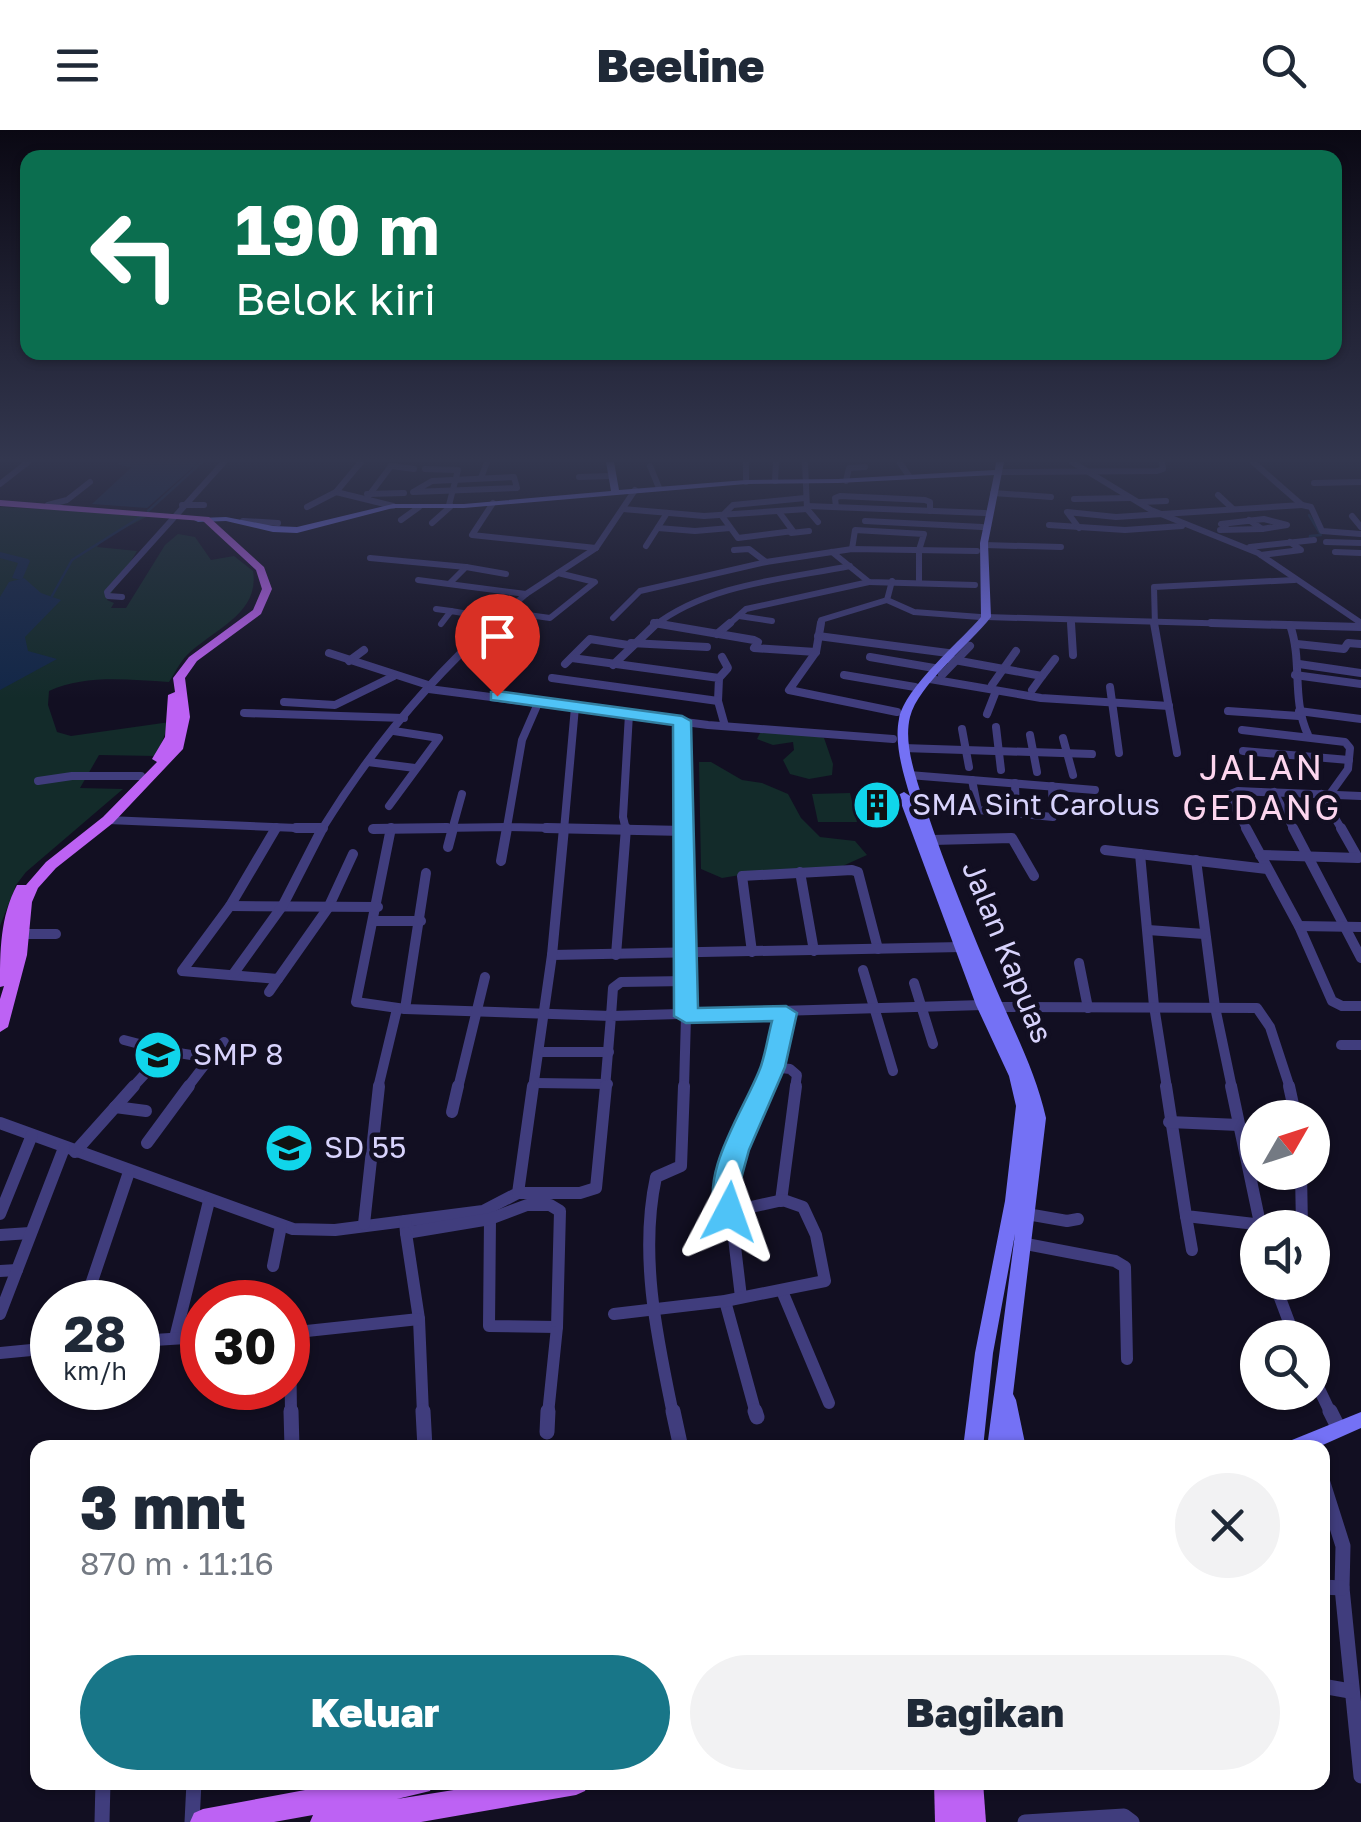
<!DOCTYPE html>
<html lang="id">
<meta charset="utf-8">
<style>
body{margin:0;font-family:"Golos Text",sans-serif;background:#f2f2f3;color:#1f2937;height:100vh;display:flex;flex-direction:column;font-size:38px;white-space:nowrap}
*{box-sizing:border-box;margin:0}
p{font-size:32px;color:#747a83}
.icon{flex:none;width:55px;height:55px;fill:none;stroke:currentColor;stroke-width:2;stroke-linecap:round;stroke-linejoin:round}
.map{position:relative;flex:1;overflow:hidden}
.side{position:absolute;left:30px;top:1310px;width:1300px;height:350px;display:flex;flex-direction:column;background:#fff;border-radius:20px;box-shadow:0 2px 8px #0004}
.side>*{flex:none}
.hud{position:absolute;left:20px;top:20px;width:1322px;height:210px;border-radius:20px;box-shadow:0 2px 8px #0004;background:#0b6e4f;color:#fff;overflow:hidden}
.needle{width:65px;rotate:51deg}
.buttons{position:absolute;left:1240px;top:970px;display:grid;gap:20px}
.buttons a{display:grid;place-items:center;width:90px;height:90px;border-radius:50%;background:#fff;box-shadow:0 2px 8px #0004;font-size:50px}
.speed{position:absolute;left:30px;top:1150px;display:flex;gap:20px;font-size:50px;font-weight:700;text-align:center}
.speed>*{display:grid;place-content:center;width:130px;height:130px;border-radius:50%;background:#fff;box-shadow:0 2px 8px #0004;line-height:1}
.speed small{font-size:25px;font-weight:400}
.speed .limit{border:15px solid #d22;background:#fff;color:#111}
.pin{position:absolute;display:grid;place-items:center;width:85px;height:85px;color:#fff;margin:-102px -42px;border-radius:50% 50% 50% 0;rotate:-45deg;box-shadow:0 0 10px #0007}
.pin .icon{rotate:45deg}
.me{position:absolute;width:110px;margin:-55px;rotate:4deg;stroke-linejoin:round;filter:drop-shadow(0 0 8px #0008)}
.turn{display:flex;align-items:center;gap:35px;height:210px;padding:0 50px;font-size:45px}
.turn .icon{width:130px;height:130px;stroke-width:2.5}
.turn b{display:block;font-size:70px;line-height:85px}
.round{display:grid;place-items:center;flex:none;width:105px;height:105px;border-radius:52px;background:#f2f2f3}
.headline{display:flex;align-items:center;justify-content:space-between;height:170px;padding:0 50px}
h1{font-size:60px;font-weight:800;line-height:75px}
.button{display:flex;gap:20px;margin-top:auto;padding:20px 50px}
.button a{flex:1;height:115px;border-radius:60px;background:#187688;color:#fff;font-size:40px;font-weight:800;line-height:115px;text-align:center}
.button a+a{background:#f2f2f3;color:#1f2937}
header{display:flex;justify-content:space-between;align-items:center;height:130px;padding:0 50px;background:#fff;font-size:45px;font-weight:800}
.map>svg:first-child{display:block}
.green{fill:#132b2a}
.water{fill:#122748}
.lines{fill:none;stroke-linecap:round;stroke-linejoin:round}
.stream{stroke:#122748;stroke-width:2.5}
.river{fill:#122748;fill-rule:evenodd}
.street-far4{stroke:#403d7d;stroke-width:6}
.street-far3{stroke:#403d7d;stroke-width:8}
.street-far2{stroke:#403d7d;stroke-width:10}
.street-far1{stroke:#403d7d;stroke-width:12}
.street{stroke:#403d7d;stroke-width:15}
.secondary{fill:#7471f5;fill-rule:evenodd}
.primary{fill:#bd62f4;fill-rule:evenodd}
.route{fill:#4fc3f7;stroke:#337fa1;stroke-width:2.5}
.labels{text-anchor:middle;stroke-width:9;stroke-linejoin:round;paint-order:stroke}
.poi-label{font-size:30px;fill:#d8d3fc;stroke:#120f22;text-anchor:start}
.street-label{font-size:30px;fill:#d8d3fc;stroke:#120f22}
.quarter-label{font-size:35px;letter-spacing:2.5px;fill:#fcd5ee;stroke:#120f22}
</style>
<header><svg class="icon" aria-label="menu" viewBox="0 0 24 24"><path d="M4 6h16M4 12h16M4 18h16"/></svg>Beeline<svg class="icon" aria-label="search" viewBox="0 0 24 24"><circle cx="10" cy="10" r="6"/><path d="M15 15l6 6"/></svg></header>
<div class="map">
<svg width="1361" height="1692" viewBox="0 0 1361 1692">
<rect width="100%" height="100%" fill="#120f22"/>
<g class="green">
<path d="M 0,377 L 150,385 L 102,410 L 97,417 L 137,421 L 107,470 L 114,473 L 111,478 L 126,478 L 165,415 L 178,404 L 195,407 L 211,430 L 234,426 L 253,441 C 260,484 214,499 187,525 C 180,532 175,543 169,552 C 129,550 86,544 49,561 L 48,575 L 57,602 L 71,606 L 170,592 L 156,626 L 99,625 L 80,658 L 123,659 L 26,742 L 16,755 L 0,796 Z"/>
<path d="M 784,598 L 824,608 L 833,634 L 832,645 L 809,649 L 790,644 L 783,630 L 794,620 L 793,612 L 773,615 L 757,609 L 760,603 Z"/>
<path d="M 699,632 L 711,632 L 742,650 L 762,653 L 788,664 L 801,688 L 820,707 L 855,711 L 867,725 L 836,739 L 759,742 L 722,748 L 701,739 Z"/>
<path d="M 850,663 L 857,692 L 818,692 L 812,664 Z"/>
</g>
<g class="water">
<path d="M 121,332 L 199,332 L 147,378 L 92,374 L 132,337 L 117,335 Z"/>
<path d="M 24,448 L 41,463 L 61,470 L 25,507 L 28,521 L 57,529 L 0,560 L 0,467 L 9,452 Z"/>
</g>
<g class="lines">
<g class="stream">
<path d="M 148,381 L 202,332"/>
<path d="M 1309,385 L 1321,405 L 1310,406 L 1310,410"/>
<path d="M 52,466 L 72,430 L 142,386"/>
</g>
<path class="river" d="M 0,422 L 28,429 L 30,431 L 22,450 L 12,448 L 18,433 L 0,428 Z"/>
<g class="street-far4">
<path d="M 361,332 L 336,362 L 393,376"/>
<path d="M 746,332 L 746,352"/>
<path d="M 805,332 L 807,379 L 818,392"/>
<path d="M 1072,332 L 1151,380 L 1258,423 L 1361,493"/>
<path d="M 1253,332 L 1302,375 L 1311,377 L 1322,401 L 1361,404"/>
<path d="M 900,333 L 909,346"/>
<path d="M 391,336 L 414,339"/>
<path d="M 650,336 L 659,358"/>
<path d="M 425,339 L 458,340 L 449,375"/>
<path d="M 999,342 L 1157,341 L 1163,339 L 1162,332"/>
<path d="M 514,347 L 517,358 L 413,362 L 432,351 Z"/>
<path d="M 579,347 L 611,346"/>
<path d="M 481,348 L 487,332"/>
<path d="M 775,351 L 776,332"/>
<path d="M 846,351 L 849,338 L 865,337"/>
<path d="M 1314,353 L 1361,352"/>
<path d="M 0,354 L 28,332"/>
<path d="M 993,363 L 1051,367"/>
<path d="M 367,364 L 404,363"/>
<path d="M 1218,365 L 1233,379"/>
<path d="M 367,368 L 391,336"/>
<path d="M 1074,369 L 1130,368"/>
<path d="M 1140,372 L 1166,371"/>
<path d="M 493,373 L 472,405 L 596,418 L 635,360"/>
<path d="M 48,375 L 67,370 L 90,352"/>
<path d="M 182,375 L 204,375"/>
<path d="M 807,376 L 985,383"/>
<path d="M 307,377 L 336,362"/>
<path d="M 836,377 L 835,368 L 840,366 L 925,370 L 930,372 L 930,381"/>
<path d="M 623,379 L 704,386 L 807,379"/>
<path d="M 779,382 L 793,401 L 738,408 L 722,386 L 733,375 L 805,368"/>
<path d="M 1352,386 L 1361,397"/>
<path d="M 401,390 L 419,377"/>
<path d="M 243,391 L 278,393"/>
<path d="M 865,391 L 982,397"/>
<path d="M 432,393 L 451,376"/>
<path d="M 1049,395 L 1125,400 L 1182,396"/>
<path d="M 658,398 L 695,401 L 730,398"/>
<path d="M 1079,398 L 1067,382 L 1116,387 L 1302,375"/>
<path d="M 1226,398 L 1221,394 L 1264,389 L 1287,395 L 1262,399 L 1249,390"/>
<path d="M 1220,400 L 1262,399"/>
<path d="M 791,403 L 809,401"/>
<path d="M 1326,412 L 1361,413"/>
<path d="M 984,415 L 1061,417"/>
<path d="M 646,416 L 667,383"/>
<path d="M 1250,417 L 1314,410"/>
<path d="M 852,419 L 855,400 L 924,404 L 919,420 L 919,452"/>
<path d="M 734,420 L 749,419 L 766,432"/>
<path d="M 832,422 L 869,452 L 975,455"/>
<path d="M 1335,422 L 1361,423"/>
<path d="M 1261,425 L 1301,420 L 1290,412"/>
<path d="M 370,428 L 466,437"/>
<path d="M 418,450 L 526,464"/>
<path d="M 892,451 L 887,470 L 914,482 L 980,487"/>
<path d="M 450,453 L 466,437 L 506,444"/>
<path d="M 122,467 L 108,466 L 107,462 L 224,332"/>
<path d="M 436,479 L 451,481"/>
<path d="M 506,482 L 550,488 L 595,452 L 558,443"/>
<path d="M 739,486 L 772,491"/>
<path d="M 986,487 L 1305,496"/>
<path d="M 613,488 L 640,461 L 766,432 L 852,419 L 977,421"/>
<path d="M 1071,490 L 1071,496"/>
<path d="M 654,493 L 669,496"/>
<path d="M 441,494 L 451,481 L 498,489"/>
<path d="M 490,496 L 526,464 L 596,418"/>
<path d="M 654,496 C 708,454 785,449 850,436"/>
<path d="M 727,496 L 746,479 L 869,452"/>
<path d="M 820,496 L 821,490 L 887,470"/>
<path d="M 1155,496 L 1154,457 L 1294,450"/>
</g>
<g class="street-far3">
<path d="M 654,493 L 754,510 L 758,512 L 754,518 L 816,522"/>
<path d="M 821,493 L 816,522 L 789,560 L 897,582"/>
<path d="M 1071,493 L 1073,525"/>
<path d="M 1154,493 L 1177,623"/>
<path d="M 1211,493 L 1361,497"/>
<path d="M 1290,495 C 1303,532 1291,568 1308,605"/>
<path d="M 717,504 L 730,493"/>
<path d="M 818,506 L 948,523"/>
<path d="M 475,508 L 523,515"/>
<path d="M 631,513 L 707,517"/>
<path d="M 1297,514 L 1344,519 L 1348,513 L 1361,514"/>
<path d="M 329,523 L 428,555"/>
<path d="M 870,527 L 934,538"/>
<path d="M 572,528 L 719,548 L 718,571 L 725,596"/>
<path d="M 949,529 L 1042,546 L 1032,560"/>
<path d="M 349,531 L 364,520"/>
<path d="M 565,534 L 590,509 L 628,515"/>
<path d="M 1299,534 L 1361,543"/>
<path d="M 613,535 L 657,493"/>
<path d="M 844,545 L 915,557"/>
<path d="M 942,545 L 970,516"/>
<path d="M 1295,545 L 1361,554"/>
<path d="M 1042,546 L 1055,529"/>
<path d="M 552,548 L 718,571"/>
<path d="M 719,548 L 728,538 L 722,527"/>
<path d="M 930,549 L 1041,568 L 1169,576"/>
<path d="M 992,555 L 1016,521"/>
<path d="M 1110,557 L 1119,623"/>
<path d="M 429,559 L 708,595 L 893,609"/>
<path d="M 539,571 L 522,610 L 507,697 L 657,700"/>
<path d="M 284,572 L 335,575 L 394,546"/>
<path d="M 1228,581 L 1299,586"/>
<path d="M 1299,581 L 1361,589"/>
<path d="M 244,583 L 404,588"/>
<path d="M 987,584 L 996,561"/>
<path d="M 682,591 L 684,700"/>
<path d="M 996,597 L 1001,640"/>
<path d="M 962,599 L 969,637"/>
<path d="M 1242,600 L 1345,612 L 1350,618 L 1348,639 L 1330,664"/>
<path d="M 1030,605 L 1037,642"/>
<path d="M 1063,608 L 1073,645"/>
<path d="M 903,618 L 1092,624"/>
<path d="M 1243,621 L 1349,630"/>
<path d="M 368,632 L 415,638"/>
<path d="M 909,645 L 1095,660"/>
<path d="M 972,650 L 978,680 L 1053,687 L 1052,656"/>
<path d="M 38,651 L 72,646 L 141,646"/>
<path d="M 1015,653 L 1016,685"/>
<path d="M 1274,662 L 1294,700"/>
<path d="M 1321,664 L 1342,700"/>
<path d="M 389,676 L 439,608 L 394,601"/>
<path d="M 108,690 L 322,699 C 369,623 427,552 493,493"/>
<path d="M 373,699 L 507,697 L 506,700"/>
<path d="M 452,700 L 462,664"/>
<path d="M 564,700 L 575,577"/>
<path d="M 626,700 L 623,687 L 629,584"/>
<path d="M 1247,700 L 1228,665 L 1238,661 L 1361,666"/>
</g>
<g class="street-far2">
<path d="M 276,698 L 230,776 L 182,841 L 278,849 L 328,778 L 353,724"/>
<path d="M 296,698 L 323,698"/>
<path d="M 391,698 L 356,872 L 405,879 L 611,886 L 613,858 L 621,852 L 687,851"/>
<path d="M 546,698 L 684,701"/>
<path d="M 1246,698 L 1299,796 L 1332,871 L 1342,876 L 1361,876"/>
<path d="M 1293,698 L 1361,828"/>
<path d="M 1341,698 L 1358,728"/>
<path d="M 373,699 L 447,698"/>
<path d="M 932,710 L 1012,708 L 1034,746"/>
<path d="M 448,717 L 453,698"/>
<path d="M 1105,720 L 1267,739"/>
<path d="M 1140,724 L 1154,876 L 1167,958"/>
<path d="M 1260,725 L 1358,728"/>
<path d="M 1196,730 L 1215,877 L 1232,958"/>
<path d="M 501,731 L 507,698"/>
<path d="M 800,742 L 814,821"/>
<path d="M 230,776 L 378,777"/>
<path d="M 374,791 L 421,791"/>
<path d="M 1299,796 L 1361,797"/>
<path d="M 1148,800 L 1204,804"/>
<path d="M 23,804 L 56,804"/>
<path d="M 752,822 L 742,746 L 852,740 L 858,742 L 878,819"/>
<path d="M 552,825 L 962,817"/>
<path d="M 616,825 L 626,698"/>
<path d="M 1079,833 L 1088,878"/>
<path d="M 863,840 L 893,941"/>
<path d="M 234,843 L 283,775 L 322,699"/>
<path d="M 914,853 L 933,914"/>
<path d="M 269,862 L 278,849"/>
<path d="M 996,877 L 1257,878 L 1270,897 L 1290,958"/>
<path d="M 405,879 L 426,743"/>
<path d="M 124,910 L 166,921 L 132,958"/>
<path d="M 1341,915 L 1361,915"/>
<path d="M 166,921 L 210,928 L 224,912"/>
<path d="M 539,922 L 609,922"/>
<path d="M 773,937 L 790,939 L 797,945 L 795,958"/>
<path d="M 535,953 L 608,954"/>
<path d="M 187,958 L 210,928"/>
<path d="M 378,958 L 397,879"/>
<path d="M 458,958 L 485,847"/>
<path d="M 533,958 L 552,825 L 564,698"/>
<path d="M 605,958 L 611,886 L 983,875"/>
<path d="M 684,958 L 687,851 L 684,698"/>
<path d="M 763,958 L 773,937 L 786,883"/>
</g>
<g class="street-far1">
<path d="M 1166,956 L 1186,1086 L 1289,1098"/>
<path d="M 1231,956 L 1261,1098"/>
<path d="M 1289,956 L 1296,988"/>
<path d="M 115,977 L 146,981"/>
<path d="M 452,982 L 458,956"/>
<path d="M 1169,992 L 1239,995"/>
<path d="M 0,993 L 293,1099 L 335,1100 L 483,1081 L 518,1063 L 533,956"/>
<path d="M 147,1013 L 189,956"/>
<path d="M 75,1022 L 134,956"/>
<path d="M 1301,1042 L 1302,1098"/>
<path d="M 518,1063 L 580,1063 L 596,1058 L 606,956"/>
<path d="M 781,1071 L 796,956"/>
<path d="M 0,1084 L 32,1005"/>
<path d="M 1027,1084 L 1067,1091 L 1078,1089"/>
<path d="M 1186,1086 L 1192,1120"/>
<path d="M 490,1089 L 489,1196 L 557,1197"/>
<path d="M 405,1091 L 406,1103 L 490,1089 L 527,1075 L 550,1075 L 560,1081 L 557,1197 L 548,1284"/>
<path d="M 364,1094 L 379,956"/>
<path d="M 406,1103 L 419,1189 L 423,1284"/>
<path d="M 0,1105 L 30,1103"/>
<path d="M 1021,1113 L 1115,1131 L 1125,1137 L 1127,1229"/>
<path d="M 273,1136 L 281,1096"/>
<path d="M 0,1141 L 17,1140"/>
<path d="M 1274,1152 L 1295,1208"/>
<path d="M 782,1161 L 829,1273"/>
<path d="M 741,1167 L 727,1049 L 765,956"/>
<path d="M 725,1171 L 756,1284"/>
<path d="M 85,1172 L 129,1042"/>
<path d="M 0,1184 L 64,1018"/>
<path d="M 614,1184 L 725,1171 L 825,1151 L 816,1105 L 803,1077 L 783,1070 L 729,1082"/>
<path d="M 288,1203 L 419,1189"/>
<path d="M 290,1203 L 291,1284"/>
<path d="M 175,1208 L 209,1071"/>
<path d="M 138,1211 L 202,1207"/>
<path d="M 0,1223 L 52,1218"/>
<path d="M 1312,1244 L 1331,1284"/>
<path d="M 673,1284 C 657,1207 639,1125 656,1047 L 681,1036 L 684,956"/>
</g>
<g class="street">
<path d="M 291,1281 L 292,1318"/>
<path d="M 423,1281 L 425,1318"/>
<path d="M 673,1281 L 681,1318"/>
<path d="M 755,1281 L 757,1287"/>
<path d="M 1330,1281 L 1339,1299"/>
<path d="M 547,1302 L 548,1281"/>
<path d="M 1322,1350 L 1343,1416 L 1342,1458 L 1361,1646"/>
<path d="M 1322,1457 L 1342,1458"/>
<path d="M 1322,1556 L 1350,1561"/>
<path d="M 1090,1652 L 1123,1652"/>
<path d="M 102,1692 L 103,1652"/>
<path d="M 192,1692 L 194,1652"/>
<path d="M 1025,1692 L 1124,1686 L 1132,1692"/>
</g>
<g class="secondary">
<path d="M 606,332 L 614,332 L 619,360 L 746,350 L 838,349 L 995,340 L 996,332 L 1004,332 L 988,413 L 991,487 C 970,514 918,555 910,587 C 903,615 917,650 925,676 C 946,739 971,800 997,861 C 1015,903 1036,943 1046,988 L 1013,1264 L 1016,1270 L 1026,1318 L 987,1318 L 1015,1104 L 993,1223 L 983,1318 L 963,1318 L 975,1223 L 1005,1071 L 1016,976 L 1009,946 L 976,875 L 898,665 L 904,662 L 910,666 C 903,643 894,613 899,589 C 905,557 960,512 981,487 L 980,413 L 994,345 L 838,353 L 746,354 L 464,378 L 393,378 L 297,403 L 273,402 L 226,391 L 198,392 L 194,390 L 198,388 L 226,387 L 273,396 L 297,397 L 393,374 L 464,374 L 611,361 Z"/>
<path d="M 1361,1282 L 1361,1298 L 1316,1318 L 1285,1318 L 1287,1312 Z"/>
</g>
<g class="primary">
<path d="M 0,370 L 209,387 L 264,437 L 272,459 L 261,484 L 197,531 L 185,548 L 190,587 L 183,619 L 113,693 L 56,738 L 38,758 L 32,772 L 27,825 L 8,897 L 0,902 L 0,869 L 4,856 L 0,857 C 0,821 0,787 17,755 L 26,755 L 46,732 L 103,687 L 157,632 L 152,629 L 165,607 L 168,565 L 175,562 L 173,548 L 189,527 L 253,480 L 262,459 L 256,440 L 203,391 L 0,376 Z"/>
<path d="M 348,1652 L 434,1652 L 430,1661 L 397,1669 L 504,1652 L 589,1652 L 585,1661 L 576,1665 L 421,1692 L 310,1692 L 313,1685 L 274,1692 L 190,1692 L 194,1683 L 203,1679 Z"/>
<path d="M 934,1652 L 983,1652 L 986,1692 L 935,1692 Z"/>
</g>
</g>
<linearGradient id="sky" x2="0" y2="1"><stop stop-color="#0a0813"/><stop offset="0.58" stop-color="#33374f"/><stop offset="1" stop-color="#33374f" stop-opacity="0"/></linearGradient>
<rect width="1361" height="569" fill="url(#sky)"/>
<path class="route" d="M 497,561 L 682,586 L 691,591 L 698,878 L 786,876 L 797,883 L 785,937 L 749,1020 L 741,1049 L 742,1082 L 738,1089 L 719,1089 C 695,1047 747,976 761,936 C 766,921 768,906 772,891 L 686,893 L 674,886 L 673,595 L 491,570 L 491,562 Z"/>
<defs>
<g id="building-disc" transform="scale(2.5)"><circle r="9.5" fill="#10d5ea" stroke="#120f22"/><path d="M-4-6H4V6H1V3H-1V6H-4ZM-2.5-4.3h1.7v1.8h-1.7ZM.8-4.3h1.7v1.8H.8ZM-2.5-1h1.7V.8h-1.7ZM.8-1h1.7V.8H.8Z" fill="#111"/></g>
<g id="school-disc" transform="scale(2.5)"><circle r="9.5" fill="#10d5ea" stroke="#120f22"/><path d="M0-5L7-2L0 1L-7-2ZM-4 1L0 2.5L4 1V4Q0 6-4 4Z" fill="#111"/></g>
</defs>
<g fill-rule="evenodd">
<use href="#building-disc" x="877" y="675"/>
<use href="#school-disc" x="158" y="925"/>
<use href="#school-disc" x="289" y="1018"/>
</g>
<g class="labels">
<g class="poi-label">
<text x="912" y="685">SMA Sint Carolus</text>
<text x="193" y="935">SMP 8</text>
<text x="324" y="1028">SD 55</text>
</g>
<g class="street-label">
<text transform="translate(1007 822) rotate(68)" y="10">Jalan Kapuas</text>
</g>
<g class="quarter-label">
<text x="1262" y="650">JALAN<tspan x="1262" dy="40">GEDANG</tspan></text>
</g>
</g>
</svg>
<div class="buttons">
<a><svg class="needle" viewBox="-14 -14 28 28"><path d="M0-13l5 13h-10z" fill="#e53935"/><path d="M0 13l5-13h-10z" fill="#747a83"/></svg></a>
<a><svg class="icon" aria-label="sound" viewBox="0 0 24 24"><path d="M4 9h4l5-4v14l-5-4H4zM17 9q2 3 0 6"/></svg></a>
<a><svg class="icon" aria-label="search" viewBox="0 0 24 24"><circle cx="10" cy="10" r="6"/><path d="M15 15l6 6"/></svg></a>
</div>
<div class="speed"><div>28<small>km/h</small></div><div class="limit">30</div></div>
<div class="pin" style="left:497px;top:566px;background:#d93025"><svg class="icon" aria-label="arrive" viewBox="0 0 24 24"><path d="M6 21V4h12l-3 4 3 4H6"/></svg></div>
<svg class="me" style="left:729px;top:1082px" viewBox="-20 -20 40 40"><path d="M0-17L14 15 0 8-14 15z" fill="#4fc3f7" stroke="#fff" stroke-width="4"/></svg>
<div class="hud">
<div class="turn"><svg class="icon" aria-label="left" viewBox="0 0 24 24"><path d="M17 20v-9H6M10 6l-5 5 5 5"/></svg><div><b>190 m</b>Belok kiri</div></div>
</div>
<section class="side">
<div class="headline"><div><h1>3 mnt</h1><p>870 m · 11:16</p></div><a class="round"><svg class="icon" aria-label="close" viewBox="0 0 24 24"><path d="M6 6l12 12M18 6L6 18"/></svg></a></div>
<div class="button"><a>Keluar</a><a>Bagikan</a></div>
</section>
</div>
